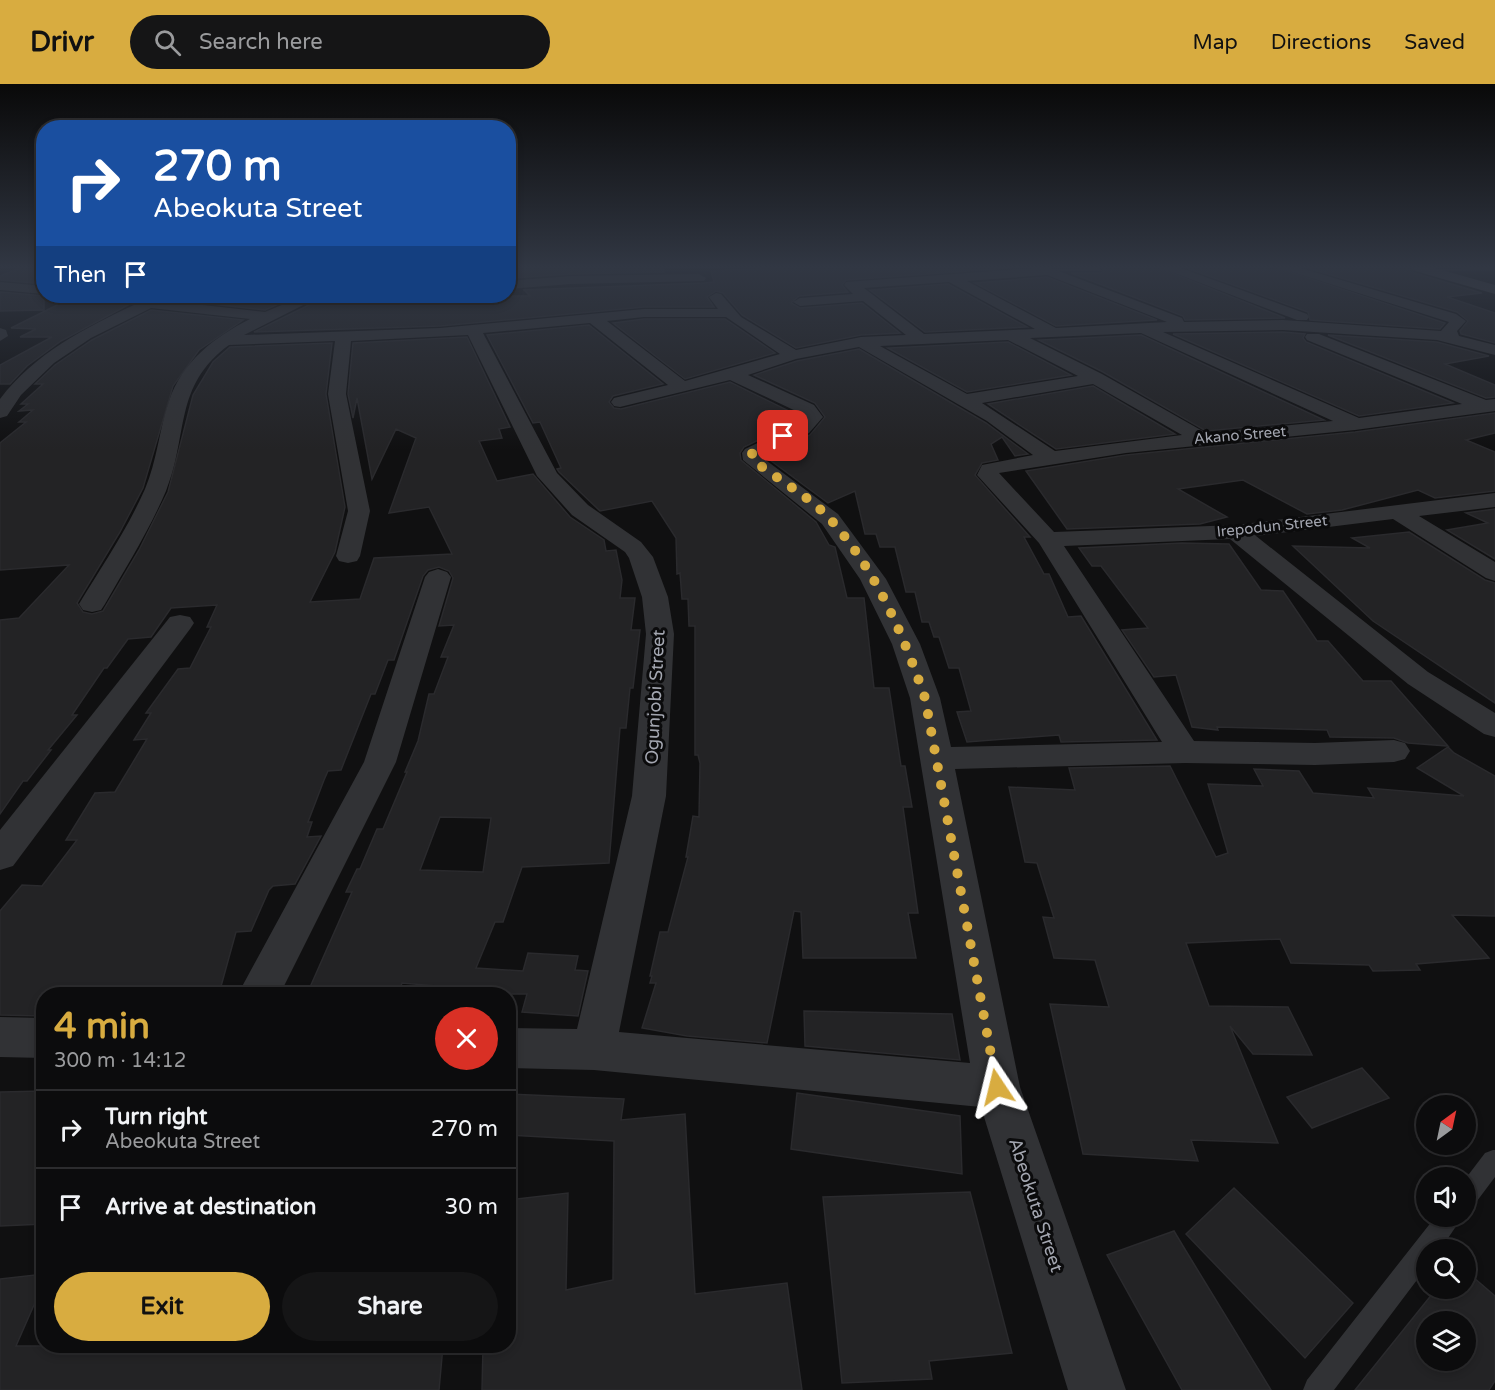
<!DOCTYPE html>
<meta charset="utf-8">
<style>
body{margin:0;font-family:"Varela Round",sans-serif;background:#151516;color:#f1f3f6;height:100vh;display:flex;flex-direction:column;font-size:22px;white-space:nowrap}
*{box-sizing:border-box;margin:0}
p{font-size:20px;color:#9a9b9d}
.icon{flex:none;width:33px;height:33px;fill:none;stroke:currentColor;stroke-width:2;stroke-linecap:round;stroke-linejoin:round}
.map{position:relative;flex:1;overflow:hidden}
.drawer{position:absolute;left:36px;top:903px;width:480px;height:366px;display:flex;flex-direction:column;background:#0c0c0d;border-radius:24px;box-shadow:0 3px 9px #0003,0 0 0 2px #2c2c2e}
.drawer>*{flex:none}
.top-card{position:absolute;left:36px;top:36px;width:480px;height:183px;border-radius:24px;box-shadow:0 3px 9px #0003,0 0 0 2px #2c2c2e;background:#1a4fa0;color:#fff;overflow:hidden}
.needle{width:39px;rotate:33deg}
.tools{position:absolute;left:1416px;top:1011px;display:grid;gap:12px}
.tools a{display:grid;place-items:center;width:60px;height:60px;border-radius:50%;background:#0c0c0d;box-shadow:0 3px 9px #0003,0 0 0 2px #2c2c2e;font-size:30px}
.pin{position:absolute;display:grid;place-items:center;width:51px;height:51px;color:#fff;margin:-26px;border-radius:12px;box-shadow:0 3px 9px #0006}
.me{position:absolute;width:66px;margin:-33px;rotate:350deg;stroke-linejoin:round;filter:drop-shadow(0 0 4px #0008)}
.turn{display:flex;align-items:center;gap:21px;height:126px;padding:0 18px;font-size:27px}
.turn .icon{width:78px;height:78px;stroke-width:2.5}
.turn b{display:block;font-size:42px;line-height:51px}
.then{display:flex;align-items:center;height:57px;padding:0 18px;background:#0003;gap:12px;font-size:22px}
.round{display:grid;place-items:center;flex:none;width:63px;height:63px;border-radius:32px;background:#151516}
.headline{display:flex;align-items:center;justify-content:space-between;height:102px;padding:0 18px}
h1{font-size:36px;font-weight:700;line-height:45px;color:#d8ac40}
.action{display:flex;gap:12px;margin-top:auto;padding:12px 18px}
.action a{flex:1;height:69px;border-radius:36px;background:#d8ac40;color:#111;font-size:24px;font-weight:700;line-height:69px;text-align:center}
.action a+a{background:#151516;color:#f1f3f6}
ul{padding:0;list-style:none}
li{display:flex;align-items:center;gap:18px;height:78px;padding:0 18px;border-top:2px solid #2c2c2e}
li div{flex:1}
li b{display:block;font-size:22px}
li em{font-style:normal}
header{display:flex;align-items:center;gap:36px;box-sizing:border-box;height:84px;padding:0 30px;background:#d8ac40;color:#111}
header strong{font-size:28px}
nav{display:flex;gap:33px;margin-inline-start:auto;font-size:21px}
.search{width:420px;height:54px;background:#151516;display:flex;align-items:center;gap:15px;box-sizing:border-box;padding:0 21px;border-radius:33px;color:#9a9b9d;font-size:22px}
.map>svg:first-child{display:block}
.building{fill:#232325;stroke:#2a2a2d;stroke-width:1.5;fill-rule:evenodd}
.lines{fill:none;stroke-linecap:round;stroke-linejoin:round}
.lane{fill:#313235;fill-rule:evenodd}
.street{fill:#313235;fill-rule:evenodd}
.secondary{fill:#404145;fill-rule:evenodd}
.route{stroke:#d8ac40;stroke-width:10;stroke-dasharray:0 18}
.labels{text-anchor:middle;stroke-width:6;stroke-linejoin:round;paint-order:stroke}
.far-street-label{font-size:15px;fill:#a3a6b0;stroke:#0b0b0c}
.street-label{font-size:18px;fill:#a3a6b0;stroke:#0b0b0c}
</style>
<header>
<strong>Drivr</strong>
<div class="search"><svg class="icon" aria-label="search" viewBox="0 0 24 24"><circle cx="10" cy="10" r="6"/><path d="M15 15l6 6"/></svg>Search here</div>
<nav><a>Map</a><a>Directions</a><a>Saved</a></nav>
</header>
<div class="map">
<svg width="1495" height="1306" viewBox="0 0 1495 1306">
<rect width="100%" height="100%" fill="#101011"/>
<g class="building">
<path d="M 22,183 L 44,183 L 44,200 L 0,196 L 0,192 Z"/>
<path d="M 508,183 L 663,183 L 664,188 L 571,190 L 512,194 L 508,191 Z"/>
<path d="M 799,183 L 1020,183 L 846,196 L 842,201 L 848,208 L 799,212 L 791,219 L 800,224 L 862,219 L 900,249 L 861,251 L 796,264 L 742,231 L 723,209 L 716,207 L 707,213 L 714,223 L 644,223 L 440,242 L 254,248 L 321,215 L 341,213 L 341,216 L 369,213 L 372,219 L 464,212 L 530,212 L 524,206 L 704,199 L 714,198 L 711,187 Z"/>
<path d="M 1102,183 L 1157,183 L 1285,234 L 1185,236 L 1183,232 L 1071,189 L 1102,189 L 1104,187 Z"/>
<path d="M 1184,183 L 1275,183 L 1445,239 L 1440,245 L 1310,236 L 1308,228 Z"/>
<path d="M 1304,183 L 1408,183 L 1411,188 L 1482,209 L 1447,213 L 1495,229 L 1495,259 L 1461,250 L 1460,247 L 1468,237 L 1457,228 Z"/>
<path d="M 1047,193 L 1157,236 L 1056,242 L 975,199 Z"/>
<path d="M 948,200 L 1027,243 L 925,248 L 870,206 Z"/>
<path d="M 0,208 L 44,212 L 44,226 L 0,227 Z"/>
<path d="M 75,212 L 122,212 L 124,218 L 130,220 L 61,257 L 27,282 L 10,300 L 0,300 L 0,281 L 52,253 L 20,253 L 36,245 L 11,244 Z"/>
<path d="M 140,212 L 267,212 L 290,215 L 265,226 Z"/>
<path d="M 151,226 L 243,236 L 199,266 L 173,302 L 143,404 L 120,448 L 77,519 L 83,528 L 92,530 L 103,527 L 139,466 L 168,408 L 193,311 L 213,278 L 230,263 L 332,259 L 326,310 L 345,423 L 335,468 L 310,518 L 360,515 L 374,474 L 452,470 L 429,423 L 389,429 L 416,354 L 396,345 L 372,395 L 357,314 L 353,334 L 348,310 L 353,259 L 467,253 L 510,343 L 499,345 L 502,354 L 479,357 L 497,397 L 533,390 L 570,433 L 604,456 L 606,467 L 616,466 L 622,496 L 620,514 L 635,514 L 631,546 L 640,546 L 633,604 L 630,604 L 626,644 L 620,644 L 609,779 L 522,783 L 503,838 L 495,838 L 476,884 L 523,887 L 528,869 L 578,872 L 575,886 L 588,887 L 578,932 L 522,928 L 527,910 L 456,910 L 459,904 L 402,899 L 398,910 L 307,910 L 352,808 L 346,808 L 357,785 L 360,785 L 377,745 L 383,745 L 407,688 L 405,688 L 418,657 L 429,610 L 434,610 L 448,573 L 441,573 L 454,541 L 439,542 L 453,494 L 449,487 L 439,483 L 428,486 L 423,492 L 394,576 L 388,576 L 375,610 L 371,610 L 341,686 L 328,687 L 324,696 L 308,738 L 312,738 L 307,753 L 321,752 L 295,800 L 273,802 L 269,806 L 251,847 L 236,848 L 220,906 L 194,910 L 44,910 L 44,932 L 0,931 L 0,827 L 22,801 L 42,802 L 77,756 L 66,756 L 95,709 L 115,708 L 147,655 L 134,656 L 151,629 L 146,629 L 178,585 L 190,584 L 211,543 L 207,543 L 217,521 L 171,524 L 151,553 L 128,555 L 107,584 L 104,584 L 72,631 L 77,631 L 48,666 L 51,666 L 27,697 L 23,697 L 0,730 L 0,536 L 19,534 L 69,481 L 0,486 L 0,359 L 26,338 L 19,338 L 33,326 L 19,327 L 28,320 L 21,320 L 43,300 L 35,300 L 55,281 L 92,256 ZM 440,733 L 491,734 L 483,788 L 420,786 Z"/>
<path d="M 644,235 L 725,235 L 775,269 L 685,295 L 613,239 Z"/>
<path d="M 589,241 L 663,300 L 613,312 L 609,318 L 614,324 L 621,325 L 730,298 L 801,333 L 794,339 L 744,363 L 740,369 L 741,376 L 816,438 L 829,461 L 835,463 L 847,514 L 864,514 L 874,604 L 889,604 L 901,682 L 905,682 L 912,723 L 903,723 L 918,829 L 908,829 L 916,874 L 803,874 L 801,828 L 794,827 L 767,959 L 687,952 L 642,944 L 656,899 L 650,899 L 652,892 L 650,892 L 660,848 L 668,848 L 688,773 L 686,773 L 693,732 L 699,733 L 700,679 L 698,671 L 695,671 L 695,542 L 689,542 L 688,515 L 682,515 L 680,489 L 677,490 L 676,454 L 652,417 L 600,427 L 559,388 L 557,385 L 561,384 L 540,338 L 533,339 L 487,251 Z"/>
<path d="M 1283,248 L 1305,250 L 1303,254 L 1306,258 L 1453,319 L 1359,332 L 1173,250 Z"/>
<path d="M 1141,251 L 1324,336 L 1206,347 L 1103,288 L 1039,256 Z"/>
<path d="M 1328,251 L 1437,258 L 1489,272 L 1445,280 L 1495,301 L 1495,313 L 1486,314 Z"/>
<path d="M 1008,258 L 1071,291 L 967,308 L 888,264 Z"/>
<path d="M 859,265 L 986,339 L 1028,370 L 1015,372 L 1002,353 L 991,360 L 998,376 L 982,379 L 975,391 L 1030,453 L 1024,453 L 1044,490 L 1049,490 L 1068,533 L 1081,532 L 1157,656 L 1061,658 L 1059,651 L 967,658 L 957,628 L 971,627 L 959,584 L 949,584 L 939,553 L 934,553 L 929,538 L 922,538 L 915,508 L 906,508 L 895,463 L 880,463 L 876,450 L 865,450 L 855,407 L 828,419 L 766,373 L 768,370 L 810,351 L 825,333 L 815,319 L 754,291 L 797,277 Z"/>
<path d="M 1093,302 L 1175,350 L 1056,365 L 988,320 Z"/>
<path d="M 1495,329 L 1495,349 L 1466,356 L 1495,368 L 1495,407 L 1435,414 L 1418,406 L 1342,426 L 1307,430 L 1243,396 L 1178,405 L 1227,433 L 1200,440 L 1067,445 L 1026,387 L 1126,371 L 1355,348 Z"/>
<path d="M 1495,425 L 1495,475 L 1447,446 L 1488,439 L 1466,429 Z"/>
<path d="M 1409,448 L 1485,496 L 1495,499 L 1495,619 L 1373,537 L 1293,462 L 1370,464 L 1352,454 Z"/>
<path d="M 1182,459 L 1229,460 L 1261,506 L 1283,507 L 1317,557 L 1328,557 L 1363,597 L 1391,597 L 1448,662 L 1408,659 L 1394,654 L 1330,653 L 1327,646 L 1217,643 L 1218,646 L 1192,643 L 1176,591 L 1154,593 L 1122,546 L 1148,544 L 1101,482 L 1092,482 L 1079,464 Z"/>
<path d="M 1448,663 L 1454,669 L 1495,692 L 1495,832 L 1452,831 L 1489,874 L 1416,880 L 1420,886 L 1373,887 L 1369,881 L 1291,879 L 1280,855 L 1186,859 L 1209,922 L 1288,923 L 1312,971 L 1253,970 L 1230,942 L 1278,1059 L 1191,1056 L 1198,1077 L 1083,1070 L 1050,920 L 1109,923 L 1095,876 L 1054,874 L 1043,833 L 1054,834 L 1037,779 L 1025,778 L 1009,703 L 1075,706 L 1069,684 L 1170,682 L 1216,773 L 1228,769 L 1208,700 L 1263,702 L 1254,685 L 1299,687 L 1313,709 L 1374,714 L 1368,704 L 1464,712 L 1417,684 Z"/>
<path d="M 804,927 L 952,930 L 960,976 L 805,962 Z"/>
<path d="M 1362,984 L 1389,1014 L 1312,1044 L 1287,1013 Z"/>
<path d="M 44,1007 L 44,1140 L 0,1142 L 0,1008 Z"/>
<path d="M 797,1009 L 960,1032 L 962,1090 L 791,1065 Z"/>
<path d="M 508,1010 L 624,1015 L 621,1036 L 685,1030 L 695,1210 L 787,1199 L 802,1306 L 482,1306 L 483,1262 L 508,1262 L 508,1116 L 568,1109 L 566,1206 L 613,1196 L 614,1057 L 508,1051 Z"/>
<path d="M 1234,1104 L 1353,1219 L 1305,1274 L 1186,1150 Z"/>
<path d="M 970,1108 L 1012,1269 L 929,1277 L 932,1295 L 842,1299 L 823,1113 Z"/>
<path d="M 1174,1147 L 1186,1167 L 1271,1306 L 1182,1306 L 1107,1171 Z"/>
<path d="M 1466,1187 L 1495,1212 L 1495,1297 L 1489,1306 L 1355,1306 L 1437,1204 L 1466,1204 ZM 1426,1238 L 1466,1238 L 1466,1276 L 1426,1276 Z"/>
<path d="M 44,1190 L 44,1198 L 16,1262 L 443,1262 L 439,1306 L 0,1306 L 0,1195 Z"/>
</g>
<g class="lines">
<g class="lane">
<path d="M 1495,183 L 1495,186 L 1427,188 L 1424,186 Z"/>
<path d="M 1100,184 L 1102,187 L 1045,187 L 1048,185 Z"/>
<path d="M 1493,1066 L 1495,1066 L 1495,1093 L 1474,1121 L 1466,1125 L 1466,1094 L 1485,1069 Z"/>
<path d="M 1436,1132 L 1463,1132 L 1440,1166 L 1426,1166 L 1426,1184 L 1334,1306 L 1303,1306 L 1307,1296 Z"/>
</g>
<g class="street">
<path d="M 1048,183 L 1182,234 L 1184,238 L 1283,236 L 1441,247 L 1449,238 L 1277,183 L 1297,183 L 1456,230 L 1466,237 L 1457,247 L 1459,252 L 1495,261 L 1495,271 L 1437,256 L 1283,246 L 1163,248 L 1359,334 L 1462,320 L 1307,256 L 1305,253 L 1307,250 L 1319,250 L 1486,316 L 1495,315 L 1495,327 L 1355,346 L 1126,369 L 999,389 L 1054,448 L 1236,441 L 1495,409 L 1495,423 L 1419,432 L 1495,478 L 1495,497 L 1486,494 L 1393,435 L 1256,452 L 1428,588 L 1495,629 L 1495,653 L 1484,650 L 1408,600 L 1230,455 L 1064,462 L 1194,657 L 1315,659 L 1394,656 L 1405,659 L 1410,667 L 1405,675 L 1394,678 L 1315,681 L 1185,679 L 955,685 L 1020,1003 L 1126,1306 L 1068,1306 L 981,1023 L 594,986 L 508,984 L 508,944 L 577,945 L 632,712 L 646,550 L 642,513 L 629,474 L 625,468 L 572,431 L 537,392 L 468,251 L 351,257 L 346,310 L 370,427 L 360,472 L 357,477 L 348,479 L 339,477 L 336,472 L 348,427 L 328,310 L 335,257 L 229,261 C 173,302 189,351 166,407 C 149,447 126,483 105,520 L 101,526 L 92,528 L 83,526 L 79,520 C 102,482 127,446 145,405 C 157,377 159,346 169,317 C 182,278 214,253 250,235 L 151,224 L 91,254 L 54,279 L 21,311 L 7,332 L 0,334 L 0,315 C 35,269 85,244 136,220 L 125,216 L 124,212 L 265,228 L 303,212 L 321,212 L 244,251 L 440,244 L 644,225 L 718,225 L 709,213 L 716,209 L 721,210 L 741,233 L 796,266 L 861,253 L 906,251 L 863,217 L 800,222 L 793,218 L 800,214 L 853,210 L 844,201 L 846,198 ZM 1047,191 L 1167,238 L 1056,244 L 967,197 ZM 949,198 L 1035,245 L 924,250 L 864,204 ZM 644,233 L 726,233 L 780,270 L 685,297 L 607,237 ZM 590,239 L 668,301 L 614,314 L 611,318 L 614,322 L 620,323 L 730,296 L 800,329 L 804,333 L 795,341 L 745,365 L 742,369 L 743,376 L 822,440 L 860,495 L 892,560 L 910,614 L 970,979 L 619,948 L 666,712 L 674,550 L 668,513 L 653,473 L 641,458 L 588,421 L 557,389 L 483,249 ZM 1140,249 L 1141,249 L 1333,337 L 1206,349 L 1102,290 L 1030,254 ZM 1008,256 L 1078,292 L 967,310 L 880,262 ZM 859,263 L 987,337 L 1033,371 L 982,381 L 977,391 L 1039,459 L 1162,658 L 951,663 L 940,614 L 920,560 L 886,495 L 838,430 L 763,374 L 766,368 L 809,349 L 823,333 L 814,321 L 748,291 L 796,275 ZM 1093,300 L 1182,351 L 1055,367 L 982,319 Z"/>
<path d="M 1159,183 L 1178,183 L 1307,230 L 1309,233 L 1307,236 L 1297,236 Z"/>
<path d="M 699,190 L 706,194 L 704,197 L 571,200 L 508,205 L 508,197 L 571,192 Z"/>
<path d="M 0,198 L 44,202 L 44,210 L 0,206 Z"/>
<path d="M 0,244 L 6,246 L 8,252 L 0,257 Z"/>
<path d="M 438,485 L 447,488 L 451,493 L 396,678 L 280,910 L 238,910 L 364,678 L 425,493 L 429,488 Z"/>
<path d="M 180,531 L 190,533 L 194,539 L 190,545 L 13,782 L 0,786 L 0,746 L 170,533 Z"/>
<path d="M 0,933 L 44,934 L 44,974 L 0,973 Z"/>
</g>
<path class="secondary" d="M 1410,183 L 1431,183 L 1495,201 L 1495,210 L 1412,186 Z"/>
</g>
<linearGradient id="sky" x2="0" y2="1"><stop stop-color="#090909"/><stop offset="0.5" stop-color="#313743"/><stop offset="1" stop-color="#313743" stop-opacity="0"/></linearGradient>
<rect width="1495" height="366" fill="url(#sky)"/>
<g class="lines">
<path class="route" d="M 783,352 L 752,369 L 753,376 C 777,395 809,412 830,435 C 876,486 903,550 925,614 L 997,1003"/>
</g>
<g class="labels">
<g class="far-street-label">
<text transform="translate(1240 351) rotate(-5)" y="5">Akano Street</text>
<text transform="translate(1272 442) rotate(-6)" y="5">Irepodun Street</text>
</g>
<g class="street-label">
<text transform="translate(655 613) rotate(-87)" y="6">Ogunjobi Street</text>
<text transform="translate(1036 1121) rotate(72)" y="6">Abeokuta Street</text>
</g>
</g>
</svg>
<div class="tools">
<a><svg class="needle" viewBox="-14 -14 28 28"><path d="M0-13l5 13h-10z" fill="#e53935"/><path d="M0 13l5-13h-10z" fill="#9a9b9d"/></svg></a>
<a><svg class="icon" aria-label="sound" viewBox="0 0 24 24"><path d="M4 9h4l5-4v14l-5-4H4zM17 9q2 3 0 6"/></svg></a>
<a><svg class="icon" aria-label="search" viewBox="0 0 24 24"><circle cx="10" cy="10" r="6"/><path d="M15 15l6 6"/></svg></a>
<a><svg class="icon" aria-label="layers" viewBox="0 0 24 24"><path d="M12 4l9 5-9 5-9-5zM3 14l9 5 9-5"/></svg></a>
</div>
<div class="pin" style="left:783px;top:352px;background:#d93025"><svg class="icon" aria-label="arrive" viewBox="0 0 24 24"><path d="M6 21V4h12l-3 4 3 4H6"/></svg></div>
<svg class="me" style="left:997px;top:1003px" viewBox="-20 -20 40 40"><path d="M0-17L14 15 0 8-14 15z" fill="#d8ac40" stroke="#fff" stroke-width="4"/></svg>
<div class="top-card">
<div class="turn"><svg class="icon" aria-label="right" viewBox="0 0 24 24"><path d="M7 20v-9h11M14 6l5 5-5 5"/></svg><div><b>270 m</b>Abeokuta Street</div></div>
<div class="then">Then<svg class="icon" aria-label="arrive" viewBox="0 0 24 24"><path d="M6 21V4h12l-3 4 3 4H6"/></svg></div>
</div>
<section class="drawer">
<div class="headline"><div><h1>4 min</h1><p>300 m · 14:12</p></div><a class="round" style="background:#d93025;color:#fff"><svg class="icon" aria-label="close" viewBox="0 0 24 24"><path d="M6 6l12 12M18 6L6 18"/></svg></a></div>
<ul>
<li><svg class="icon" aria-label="right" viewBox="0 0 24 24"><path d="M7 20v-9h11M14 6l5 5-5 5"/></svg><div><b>Turn right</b><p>Abeokuta Street</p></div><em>270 m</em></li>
<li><svg class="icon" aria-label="arrive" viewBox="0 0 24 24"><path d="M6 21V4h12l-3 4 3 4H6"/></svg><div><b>Arrive at destination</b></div><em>30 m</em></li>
</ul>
<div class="action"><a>Exit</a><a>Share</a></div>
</section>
</div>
